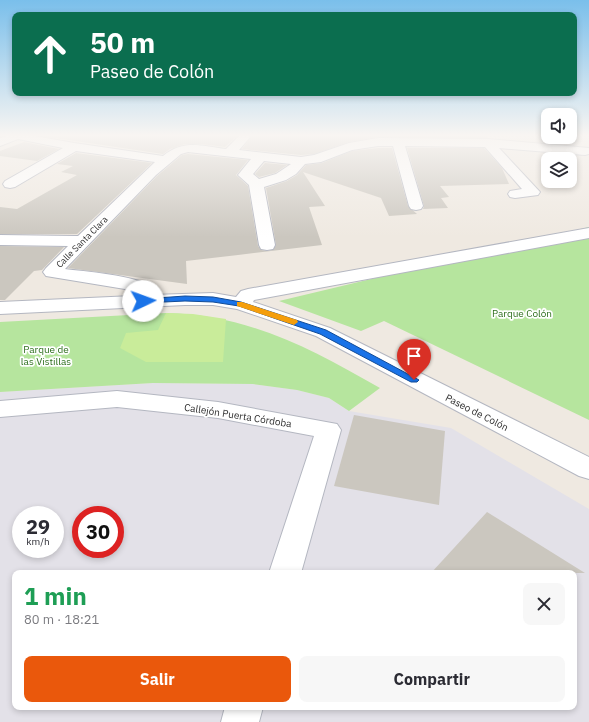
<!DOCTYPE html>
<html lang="es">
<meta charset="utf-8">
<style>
body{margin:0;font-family:"IBM Plex Sans",sans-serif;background:#f7f7f7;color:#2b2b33;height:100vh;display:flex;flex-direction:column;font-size:15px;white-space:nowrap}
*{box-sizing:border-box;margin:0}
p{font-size:13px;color:#7c7c81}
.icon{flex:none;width:22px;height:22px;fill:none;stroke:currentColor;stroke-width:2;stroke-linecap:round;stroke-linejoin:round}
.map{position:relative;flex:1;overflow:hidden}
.details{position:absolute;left:12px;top:570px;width:565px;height:140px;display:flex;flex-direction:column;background:#fff;border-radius:8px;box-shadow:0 2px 6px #0003}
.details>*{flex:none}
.banner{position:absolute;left:12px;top:12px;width:565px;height:84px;border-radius:8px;box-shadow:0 2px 6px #0003;background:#0b6e4f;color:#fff;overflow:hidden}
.controls{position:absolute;left:541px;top:108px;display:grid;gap:8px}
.controls a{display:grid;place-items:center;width:36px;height:36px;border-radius:8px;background:#fff;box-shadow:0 2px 6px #0003;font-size:20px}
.speed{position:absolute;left:12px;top:506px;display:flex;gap:8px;font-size:20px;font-weight:700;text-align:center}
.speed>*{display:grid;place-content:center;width:52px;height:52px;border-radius:50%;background:#fff;box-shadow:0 2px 6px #0003;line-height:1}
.speed small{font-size:10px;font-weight:400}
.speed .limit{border:6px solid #d22;background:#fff;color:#111}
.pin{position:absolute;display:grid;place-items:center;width:34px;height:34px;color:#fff;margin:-41px -17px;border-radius:50% 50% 50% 0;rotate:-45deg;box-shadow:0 0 4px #0007}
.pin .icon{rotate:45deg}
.me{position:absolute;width:44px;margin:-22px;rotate:87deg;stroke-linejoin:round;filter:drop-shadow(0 0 3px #0008)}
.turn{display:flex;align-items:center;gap:14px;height:84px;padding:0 12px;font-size:18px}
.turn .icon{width:52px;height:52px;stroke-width:2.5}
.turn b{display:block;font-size:28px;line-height:34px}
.round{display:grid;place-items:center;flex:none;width:42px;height:42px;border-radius:8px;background:#f7f7f7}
.head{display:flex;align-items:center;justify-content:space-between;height:68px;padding:0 12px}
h1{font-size:24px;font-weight:800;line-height:30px;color:#1e9e55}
.action{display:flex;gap:8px;margin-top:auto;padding:8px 12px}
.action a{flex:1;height:46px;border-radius:8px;background:#ea580c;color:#fff;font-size:16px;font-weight:800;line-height:46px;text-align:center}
.action a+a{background:#f7f7f7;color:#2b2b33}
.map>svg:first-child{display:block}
.industrial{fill:#e3e1e8;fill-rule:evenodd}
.green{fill:#b6e59e}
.pitch{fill:#c9ec9a}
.building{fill:#cbc7bf}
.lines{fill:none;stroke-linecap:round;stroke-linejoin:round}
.minor-casing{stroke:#b4b7c1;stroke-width:2}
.minor{fill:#fff;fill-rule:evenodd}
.route{fill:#1a73e8;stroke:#114b97}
.slow{fill:#f59e0b}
.labels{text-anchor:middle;stroke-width:3.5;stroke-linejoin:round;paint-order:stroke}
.far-street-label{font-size:9px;fill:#2e2e2e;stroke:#fff}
.park-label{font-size:10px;fill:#2c6e1b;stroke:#fff}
.street-label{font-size:10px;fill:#2e2e2e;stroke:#fff}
</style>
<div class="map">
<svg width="589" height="722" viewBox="0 0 589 722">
<rect width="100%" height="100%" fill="#efe9e1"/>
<path class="industrial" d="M 153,383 L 253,384 L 297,390 L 329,398 L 349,411 L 451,428 L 589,509 L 589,722 L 0,722 L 0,392 ZM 21,515 L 55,515 L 55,549 L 21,549 ZM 81,515 L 115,515 L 115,549 L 81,549 ZM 15,573 L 574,573 L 574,707 L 15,707 Z"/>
<g class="green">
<path d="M 589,227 L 589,420 L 384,321 L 361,331 L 279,301 Z"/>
<path d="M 166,313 C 249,315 310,348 380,388 L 349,411 L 329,398 L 297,390 L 253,384 L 153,383 L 0,392 L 0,322 Z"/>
</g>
<path class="pitch" d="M 166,313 L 193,314 L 226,319 L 223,362 L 146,362 L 120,348 L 126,333 L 158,330 Z"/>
<g class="building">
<path d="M 42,136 L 237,136 L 225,147 L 201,144 L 185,144 L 170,149 L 163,154 Z"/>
<path d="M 252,136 L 487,136 L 487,138 L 378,137 L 349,142 L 314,154 L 301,155 L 242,149 Z"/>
<path d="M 24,142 L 59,149 L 37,161 L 0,156 L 0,151 Z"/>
<path d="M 378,148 L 392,148 L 408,206 L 417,214 L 389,216 L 381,198 L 303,172 L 325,206 L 309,207 L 322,245 L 238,255 L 186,261 L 187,284 L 68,268 L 157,176 L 182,155 L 188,154 L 248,160 L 236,175 L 248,186 L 258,246 L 261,250 L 267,251 L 273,250 L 276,245 L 266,188 L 287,181 L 297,175 L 306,165 L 322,163 L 352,151 Z"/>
<path d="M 407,148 L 484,148 L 502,168 L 509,184 L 440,186 L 449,197 L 441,198 L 448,208 L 423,209 L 424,206 Z"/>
<path d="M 76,153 L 152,163 L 77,234 L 0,234 L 0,207 L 17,209 L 77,175 L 61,172 L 73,166 L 57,164 Z"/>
<path d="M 265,163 L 287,165 L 275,173 L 259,177 L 255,174 Z"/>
<path d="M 0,246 L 64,247 L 42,270 L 34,271 L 5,300 L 0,300 Z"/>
<path d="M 354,415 L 445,431 L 439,505 L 334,486 Z"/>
<path d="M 487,512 L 585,573 L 431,573 Z"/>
</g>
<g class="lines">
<g class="minor-casing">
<g id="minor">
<path d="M 6,136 L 35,136 L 74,143 L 163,156 C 184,139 201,146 226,149 L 239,136 L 251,136 L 239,150 L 301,157 L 314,155 L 349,143 L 378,138 L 488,139 L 589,148 L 589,154 L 585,155 L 499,148 L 540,192 L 538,195 L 515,198 L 510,197 L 508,194 L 510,191 L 522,189 L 485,147 L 405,146 L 423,206 L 421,209 L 416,210 L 411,209 L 409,206 L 393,146 L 378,146 L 352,150 L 321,162 L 305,164 L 296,174 L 286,180 L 264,187 L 275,245 L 273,249 L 267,250 L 261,249 L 259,245 L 249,185 L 238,175 L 251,159 L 188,152 L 181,154 L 156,175 L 65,269 C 81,271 139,276 149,286 C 152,288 152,292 152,295 L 213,293 L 236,297 L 241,291 L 248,289 L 589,228 L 589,238 L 254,300 L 253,302 L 330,328 L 589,457 L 589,479 L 579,476 L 316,336 L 237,309 L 213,305 L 185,305 L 0,314 L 0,302 L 133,296 L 133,292 L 125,289 L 46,276 L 43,272 L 46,268 L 68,246 L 0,245 L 0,235 L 78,236 L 155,162 L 76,151 L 15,187 L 10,188 L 5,187 L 3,184 L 5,181 L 63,148 L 18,139 L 0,146 L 0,138 ZM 264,161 L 291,164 L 276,174 L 259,179 L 253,174 Z"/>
<path d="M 117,391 L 218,402 L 337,424 L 341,430 L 301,573 L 269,573 L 314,436 L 218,418 L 117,407 L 0,417 L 0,401 Z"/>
<path d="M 225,707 L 263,707 L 259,722 L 221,722 Z"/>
</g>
</g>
<use href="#minor" class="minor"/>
</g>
<linearGradient id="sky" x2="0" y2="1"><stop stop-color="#7abfeb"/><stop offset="0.57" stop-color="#f8f5f2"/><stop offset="1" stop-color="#f8f5f2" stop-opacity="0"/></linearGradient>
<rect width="589" height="237" fill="url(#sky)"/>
<path class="route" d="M 185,296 L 213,297 L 241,302 L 326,330 L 419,380 L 417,382 L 411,382 L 320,334 L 239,306 L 213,302 L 185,301 L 143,303 L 139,301 L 143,299 Z"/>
<path class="slow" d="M 237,302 L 242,302 L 297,320 L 298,322 L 294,325 L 237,306 Z"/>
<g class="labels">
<g class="far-street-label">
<text transform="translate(82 242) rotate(-45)" y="3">Calle Santa Clara</text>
</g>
<g class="park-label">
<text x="522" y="317">Parque Colón</text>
<text x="46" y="353">Parque de<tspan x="46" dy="12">las Vistillas</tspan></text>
</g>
<g class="street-label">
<text transform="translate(477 412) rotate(27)" y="4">Paseo de Colón</text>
<text transform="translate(238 415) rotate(9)" y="4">Callejón Puerta Córdoba</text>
</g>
</g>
</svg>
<div class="controls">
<a><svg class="icon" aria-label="sound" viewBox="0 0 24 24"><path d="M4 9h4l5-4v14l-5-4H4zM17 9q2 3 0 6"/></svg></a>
<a><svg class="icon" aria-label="layers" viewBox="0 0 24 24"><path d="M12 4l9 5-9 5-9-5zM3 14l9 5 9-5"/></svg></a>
</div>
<div class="speed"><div>29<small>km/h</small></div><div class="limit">30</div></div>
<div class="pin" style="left:414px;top:380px;background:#d93025"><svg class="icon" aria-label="arrive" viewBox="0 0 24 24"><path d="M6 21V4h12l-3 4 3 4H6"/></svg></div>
<svg class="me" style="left:143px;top:301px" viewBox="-20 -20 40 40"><circle r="19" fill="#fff"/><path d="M0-13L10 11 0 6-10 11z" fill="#1a73e8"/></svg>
<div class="banner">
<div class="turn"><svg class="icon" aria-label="ahead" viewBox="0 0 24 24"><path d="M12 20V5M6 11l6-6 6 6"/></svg><div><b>50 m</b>Paseo de Colón</div></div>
</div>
<section class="details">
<div class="head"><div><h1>1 min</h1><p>80 m · 18:21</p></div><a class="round"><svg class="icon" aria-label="close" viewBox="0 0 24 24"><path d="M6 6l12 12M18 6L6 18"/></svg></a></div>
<div class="action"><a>Salir</a><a>Compartir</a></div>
</section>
</div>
